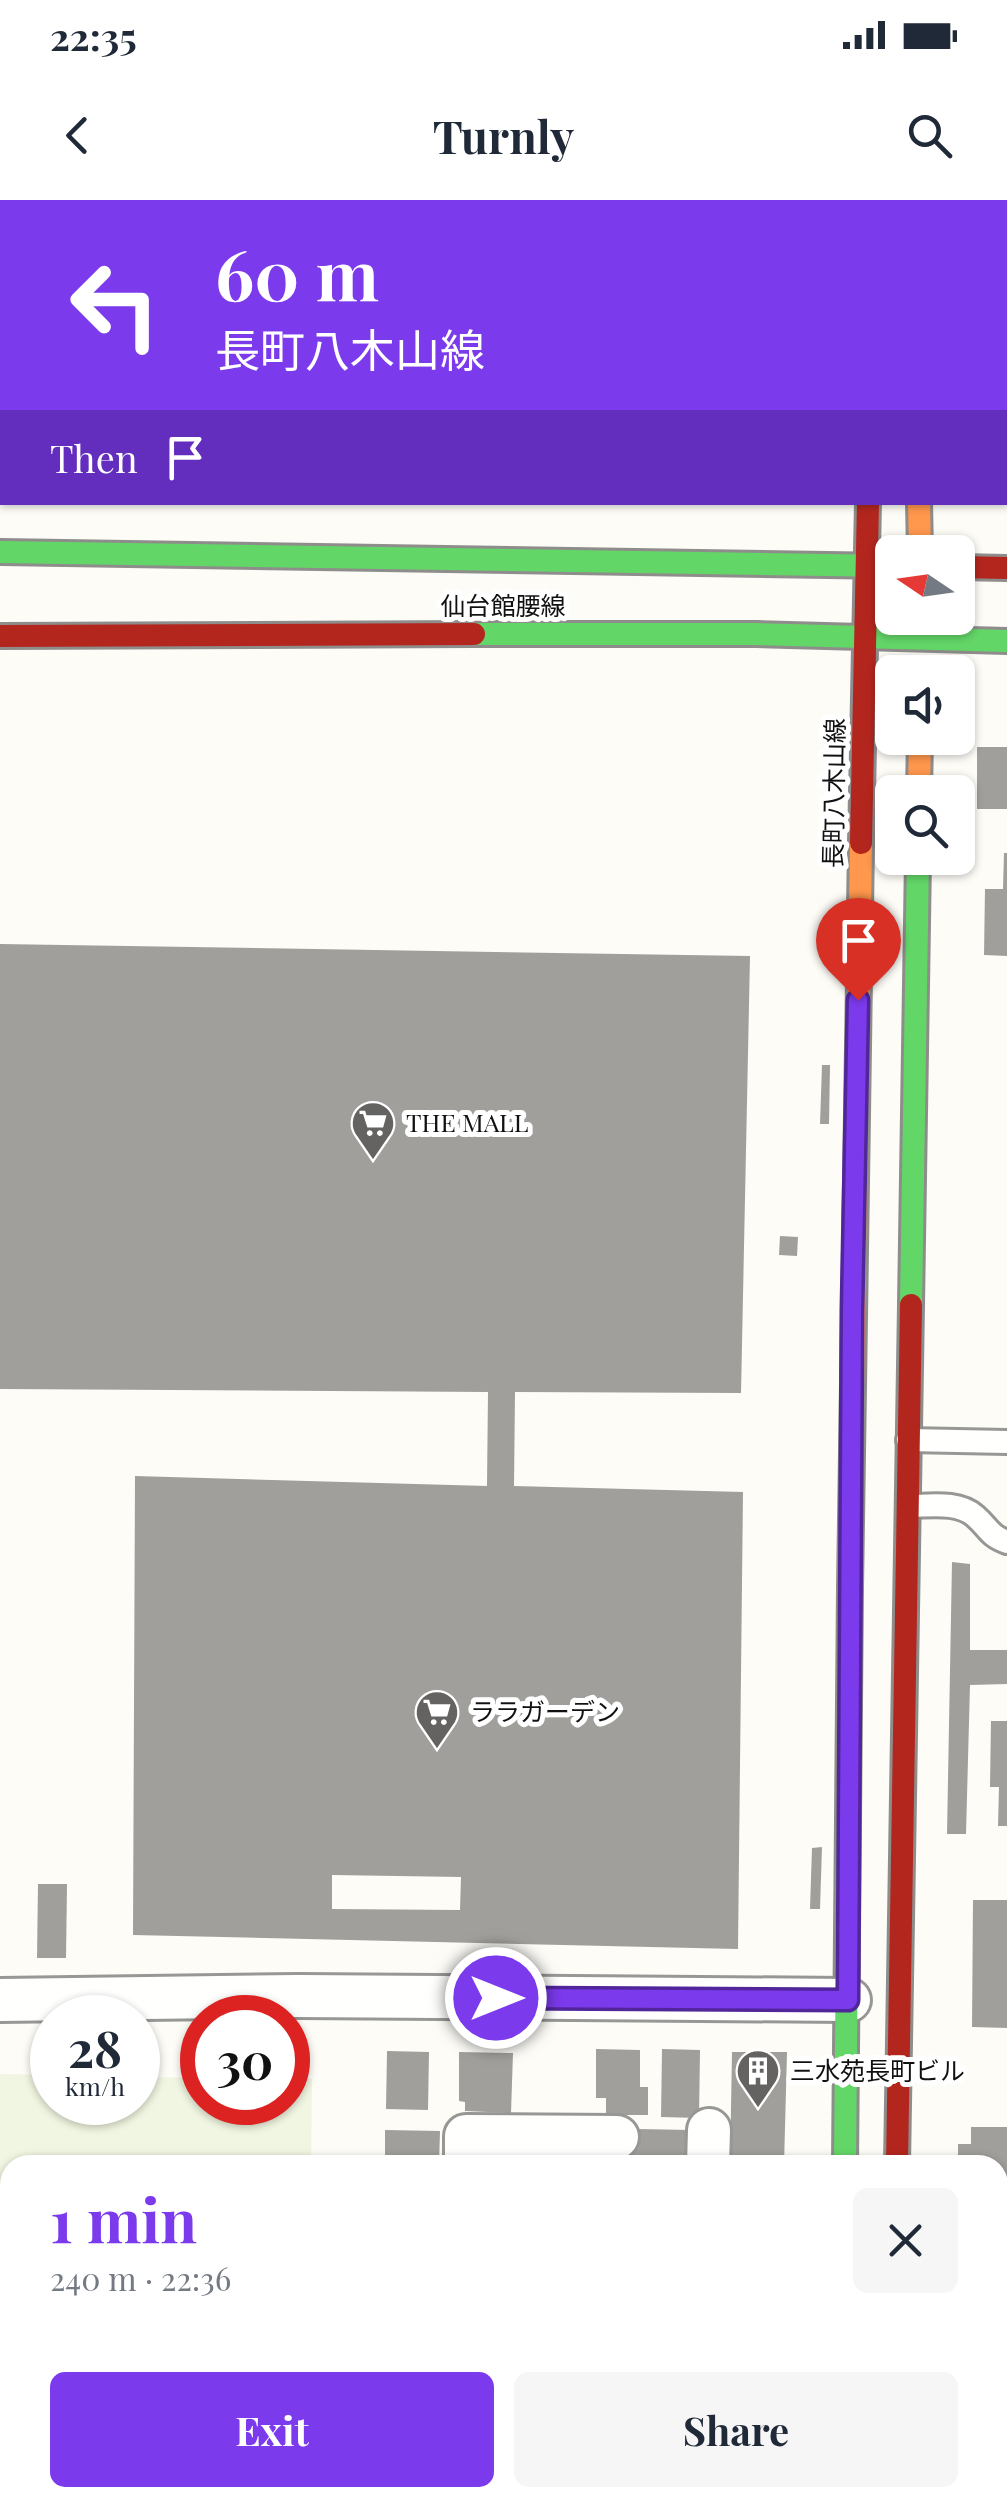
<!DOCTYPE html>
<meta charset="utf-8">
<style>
body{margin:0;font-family:"Playfair Display","Noto Sans JP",serif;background:#f6f6f7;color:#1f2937;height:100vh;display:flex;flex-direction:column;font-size:38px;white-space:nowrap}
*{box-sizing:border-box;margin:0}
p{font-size:32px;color:#747a83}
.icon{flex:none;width:55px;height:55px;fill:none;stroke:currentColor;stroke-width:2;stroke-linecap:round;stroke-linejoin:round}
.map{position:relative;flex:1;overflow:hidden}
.side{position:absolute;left:0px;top:1955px;width:1008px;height:352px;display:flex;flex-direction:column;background:#fff;border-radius:30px 30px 0 0;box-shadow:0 2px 8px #0004}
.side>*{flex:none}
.guide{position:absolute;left:0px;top:0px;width:1008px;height:305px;box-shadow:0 2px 8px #0004;background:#7c3aed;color:#fff;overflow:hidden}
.needle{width:65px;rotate:283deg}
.tools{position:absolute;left:875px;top:335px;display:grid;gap:20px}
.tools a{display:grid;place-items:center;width:100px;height:100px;border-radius:15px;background:#fff;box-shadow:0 2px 8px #0004;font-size:50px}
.speed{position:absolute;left:30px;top:1795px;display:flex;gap:20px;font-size:50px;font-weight:700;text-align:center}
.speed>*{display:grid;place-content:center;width:130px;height:130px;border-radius:50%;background:#fff;box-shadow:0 2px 8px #0004;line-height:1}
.speed small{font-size:25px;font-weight:400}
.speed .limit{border:15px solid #d22;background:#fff;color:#111}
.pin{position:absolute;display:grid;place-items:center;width:85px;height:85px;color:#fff;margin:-102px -42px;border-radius:50% 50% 50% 0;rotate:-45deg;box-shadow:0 0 10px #0007}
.pin .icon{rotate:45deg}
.me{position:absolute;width:110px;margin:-55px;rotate:90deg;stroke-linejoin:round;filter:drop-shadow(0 0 8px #0008)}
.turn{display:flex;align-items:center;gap:35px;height:210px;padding:0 50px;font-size:45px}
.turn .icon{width:130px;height:130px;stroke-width:2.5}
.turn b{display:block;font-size:70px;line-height:85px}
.then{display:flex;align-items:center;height:95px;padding:0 50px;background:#0003;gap:20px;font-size:38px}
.round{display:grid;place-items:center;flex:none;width:105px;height:105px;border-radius:15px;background:#f6f6f7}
.overview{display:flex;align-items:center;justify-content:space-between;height:170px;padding:0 50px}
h1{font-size:60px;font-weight:700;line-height:75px;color:#7c3aed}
.primary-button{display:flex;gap:20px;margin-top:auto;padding:20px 50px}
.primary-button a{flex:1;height:115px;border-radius:15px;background:#7c3aed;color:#fff;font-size:40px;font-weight:700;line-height:115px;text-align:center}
.primary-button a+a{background:#f6f6f7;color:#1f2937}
.status{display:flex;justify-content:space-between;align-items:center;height:70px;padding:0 50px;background:#fff;direction:ltr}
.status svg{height:28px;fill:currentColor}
header{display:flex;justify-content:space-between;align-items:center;height:130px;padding:0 50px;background:#fff;font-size:45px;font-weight:700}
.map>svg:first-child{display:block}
.pitch{fill:#f0f6e1}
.building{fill:#a19f9c;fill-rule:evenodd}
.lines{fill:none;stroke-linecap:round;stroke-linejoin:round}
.lane-casing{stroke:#979795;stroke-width:28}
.street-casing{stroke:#979795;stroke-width:48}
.fast-casing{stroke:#8e8d8b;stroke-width:28}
.slow-casing{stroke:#8e8d8b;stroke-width:28}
.jam-casing{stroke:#8e8d8b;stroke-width:28}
.lane{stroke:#fffffe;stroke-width:22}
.street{stroke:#fffffe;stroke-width:42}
.fast{stroke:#63d668;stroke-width:22}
.slow{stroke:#ff974d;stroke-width:22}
.jam{stroke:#b3261e;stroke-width:22}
.route-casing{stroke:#51269a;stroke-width:25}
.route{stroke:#7c3aed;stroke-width:18}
.labels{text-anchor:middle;stroke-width:10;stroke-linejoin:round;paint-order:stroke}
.street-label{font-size:25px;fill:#111;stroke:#fff}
.poi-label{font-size:25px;fill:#111;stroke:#fff;text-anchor:start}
</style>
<div class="status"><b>22:35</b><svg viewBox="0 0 49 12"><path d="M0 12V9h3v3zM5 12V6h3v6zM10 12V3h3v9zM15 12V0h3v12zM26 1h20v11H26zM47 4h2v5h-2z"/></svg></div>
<header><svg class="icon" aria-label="back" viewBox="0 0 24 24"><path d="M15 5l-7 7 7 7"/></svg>Turnly<svg class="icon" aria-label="search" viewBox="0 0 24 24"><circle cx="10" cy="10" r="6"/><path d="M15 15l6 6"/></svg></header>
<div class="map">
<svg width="1007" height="2307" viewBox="0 0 1007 2307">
<rect width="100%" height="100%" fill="#fdfcf7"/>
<path class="pitch" d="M 0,1874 L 52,1875 L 52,1902 L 138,1902 L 138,1877 L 202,1878 L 202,1902 L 288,1902 L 288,1879 L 312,1879 L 311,1965 L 10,1965 L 10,2294 L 0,2294 Z"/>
<g class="building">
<rect x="977" y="547" width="30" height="62"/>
<path d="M 1004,653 L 1007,653 L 1007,756 L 984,755 L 985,689 L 1003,689 Z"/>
<path d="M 0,744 L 750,756 L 741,1193 L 515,1192 L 514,1286 L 743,1292 L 738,1749 L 133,1735 L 135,1276 L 487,1286 L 488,1192 L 0,1189 ZM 332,1675 L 461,1677 L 460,1710 L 332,1709 Z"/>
<path d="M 822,865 L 830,865 L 829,924 L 820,924 Z"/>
<path d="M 780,1036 L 798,1037 L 797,1056 L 779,1055 Z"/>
<path d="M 952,1362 L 970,1364 L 970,1450 L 1007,1450 L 1007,1484 L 970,1485 L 966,1634 L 947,1634 Z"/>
<path d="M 991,1521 L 1007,1521 L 1007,1626 L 998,1626 L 999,1587 L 990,1587 Z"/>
<path d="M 822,1647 L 820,1709 L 810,1709 L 812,1648 Z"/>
<path d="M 38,1684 L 67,1684 L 66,1758 L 37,1758 Z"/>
<path d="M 973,1700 L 1007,1700 L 1007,1828 L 972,1827 Z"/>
<path d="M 596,1849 L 640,1850 L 640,1887 L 648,1887 L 648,1915 L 606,1915 L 606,1898 L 596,1898 Z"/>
<path d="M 662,1849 L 700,1850 L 699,1918 L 661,1917 Z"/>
<path d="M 387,1851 L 429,1852 L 428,1910 L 386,1909 Z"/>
<path d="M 459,1852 L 513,1853 L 511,1913 L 465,1911 L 465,1902 L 459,1901 Z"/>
<path d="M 732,1852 L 787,1852 L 784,1965 L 730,1965 Z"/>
<path d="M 971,1927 L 1007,1927 L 1007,2015 L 998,2015 L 998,1965 L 958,1965 L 958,1944 L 971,1944 Z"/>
<path d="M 638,1929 L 690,1930 L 689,1965 L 632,1965 L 632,1940 L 638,1940 Z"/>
<path d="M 385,1930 L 440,1931 L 439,1965 L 385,1965 Z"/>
<path d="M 514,1951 L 558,1952 L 558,1965 L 514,1965 Z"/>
<rect x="998" y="2136" width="9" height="77"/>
<rect x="391" y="2298" width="44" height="9"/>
</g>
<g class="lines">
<g class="lane-casing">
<g id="lane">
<path d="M 908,1240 L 1007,1242"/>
<path d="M 909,1306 C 930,1306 958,1301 975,1316 C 989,1328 988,1335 1007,1342"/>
</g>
</g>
<g class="street-casing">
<g id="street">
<path d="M 522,0 L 534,2"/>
<path d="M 19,2 L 19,0"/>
<path d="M 703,2 L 703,0"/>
<path d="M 1005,88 L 1007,88"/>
<path d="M 0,1800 L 298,1796 L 849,1800"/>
<path d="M 466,1965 L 466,1936 L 617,1937"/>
<path d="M 708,1965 L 709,1930"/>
<path d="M 466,2298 L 466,2306 L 538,2307"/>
<path d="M 699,2307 L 699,2298"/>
</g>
</g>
<g class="fast-casing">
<g id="fast">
<path d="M 0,352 L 892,366"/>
<path d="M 474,434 L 756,434 L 1007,441"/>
<path d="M 911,1105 L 918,658"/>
<path d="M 845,1965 L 850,1388"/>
<path d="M 843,2298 L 843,2307"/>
</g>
</g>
<g class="slow-casing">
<g id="slow">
<path d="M 919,302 L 920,352"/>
<path d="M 919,592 L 920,538"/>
<path d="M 850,1388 L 861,643"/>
<path d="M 998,2296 L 1007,2296"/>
<path d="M 894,2298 L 894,2307"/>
</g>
</g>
<g class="jam-casing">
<g id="jam">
<path d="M 871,0 L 871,2"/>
<path d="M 919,0 L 919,2"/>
<path d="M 958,367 L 1007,368"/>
<path d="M 0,436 L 474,434"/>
<path d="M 861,643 L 868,302"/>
<path d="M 897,1965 L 911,1105"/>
</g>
</g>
<use href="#lane" class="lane"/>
<use href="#street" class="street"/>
<use href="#fast" class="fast"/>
<use href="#slow" class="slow"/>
<use href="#jam" class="jam"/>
</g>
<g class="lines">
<g class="route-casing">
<path id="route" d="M 496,1798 L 848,1800 L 852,1110 L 858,800"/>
</g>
<use href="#route" class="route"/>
</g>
<defs>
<g id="supermarket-pin" transform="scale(2.25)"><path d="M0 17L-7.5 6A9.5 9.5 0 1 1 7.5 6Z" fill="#646362" stroke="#fff"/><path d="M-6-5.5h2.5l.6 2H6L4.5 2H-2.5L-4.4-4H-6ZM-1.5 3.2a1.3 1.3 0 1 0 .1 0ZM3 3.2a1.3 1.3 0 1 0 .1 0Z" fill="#fff"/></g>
<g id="building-pin" transform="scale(2.25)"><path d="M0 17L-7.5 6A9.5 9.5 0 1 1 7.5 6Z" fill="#646362" stroke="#fff"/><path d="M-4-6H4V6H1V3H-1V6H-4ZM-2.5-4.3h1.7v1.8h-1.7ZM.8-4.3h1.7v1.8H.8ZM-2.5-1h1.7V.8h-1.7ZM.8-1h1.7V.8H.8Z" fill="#fff"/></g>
</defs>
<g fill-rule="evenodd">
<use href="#supermarket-pin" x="373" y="923"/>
<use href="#supermarket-pin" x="437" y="1512"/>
<use href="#building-pin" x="758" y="1871"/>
</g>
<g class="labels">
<g class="street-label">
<text x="503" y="415">仙台館腰線</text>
<text transform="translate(834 593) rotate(-89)" y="9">長町八木山線</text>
</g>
<g class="poi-label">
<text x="406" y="932">THE MALL</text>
<text x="470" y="1521">ララガーデン</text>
<text x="790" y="1880">三水苑長町ビル</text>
</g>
</g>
</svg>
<div class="tools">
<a><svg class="needle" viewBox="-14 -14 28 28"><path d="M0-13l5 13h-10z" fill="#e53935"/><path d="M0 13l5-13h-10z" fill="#747a83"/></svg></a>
<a><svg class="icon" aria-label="sound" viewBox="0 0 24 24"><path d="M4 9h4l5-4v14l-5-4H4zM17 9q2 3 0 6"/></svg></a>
<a><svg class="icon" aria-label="search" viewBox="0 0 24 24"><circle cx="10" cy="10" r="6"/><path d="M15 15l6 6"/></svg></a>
</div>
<div class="speed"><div>28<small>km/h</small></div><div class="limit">30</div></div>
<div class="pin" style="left:858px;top:800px;background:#d93025"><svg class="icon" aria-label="arrive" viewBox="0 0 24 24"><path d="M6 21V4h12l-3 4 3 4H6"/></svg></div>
<svg class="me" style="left:496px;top:1798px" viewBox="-20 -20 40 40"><circle r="17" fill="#7c3aed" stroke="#fff" stroke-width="3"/><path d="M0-11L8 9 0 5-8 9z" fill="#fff"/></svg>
<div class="guide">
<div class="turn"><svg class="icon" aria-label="left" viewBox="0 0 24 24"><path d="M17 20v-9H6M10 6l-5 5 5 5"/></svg><div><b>60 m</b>長町八木山線</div></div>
<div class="then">Then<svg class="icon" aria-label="arrive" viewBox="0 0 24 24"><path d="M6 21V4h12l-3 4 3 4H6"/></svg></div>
</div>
<section class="side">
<div class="overview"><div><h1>1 min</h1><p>240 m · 22:36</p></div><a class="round"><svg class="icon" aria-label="close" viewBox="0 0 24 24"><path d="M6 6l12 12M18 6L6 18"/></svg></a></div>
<div class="primary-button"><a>Exit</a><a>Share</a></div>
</section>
</div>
